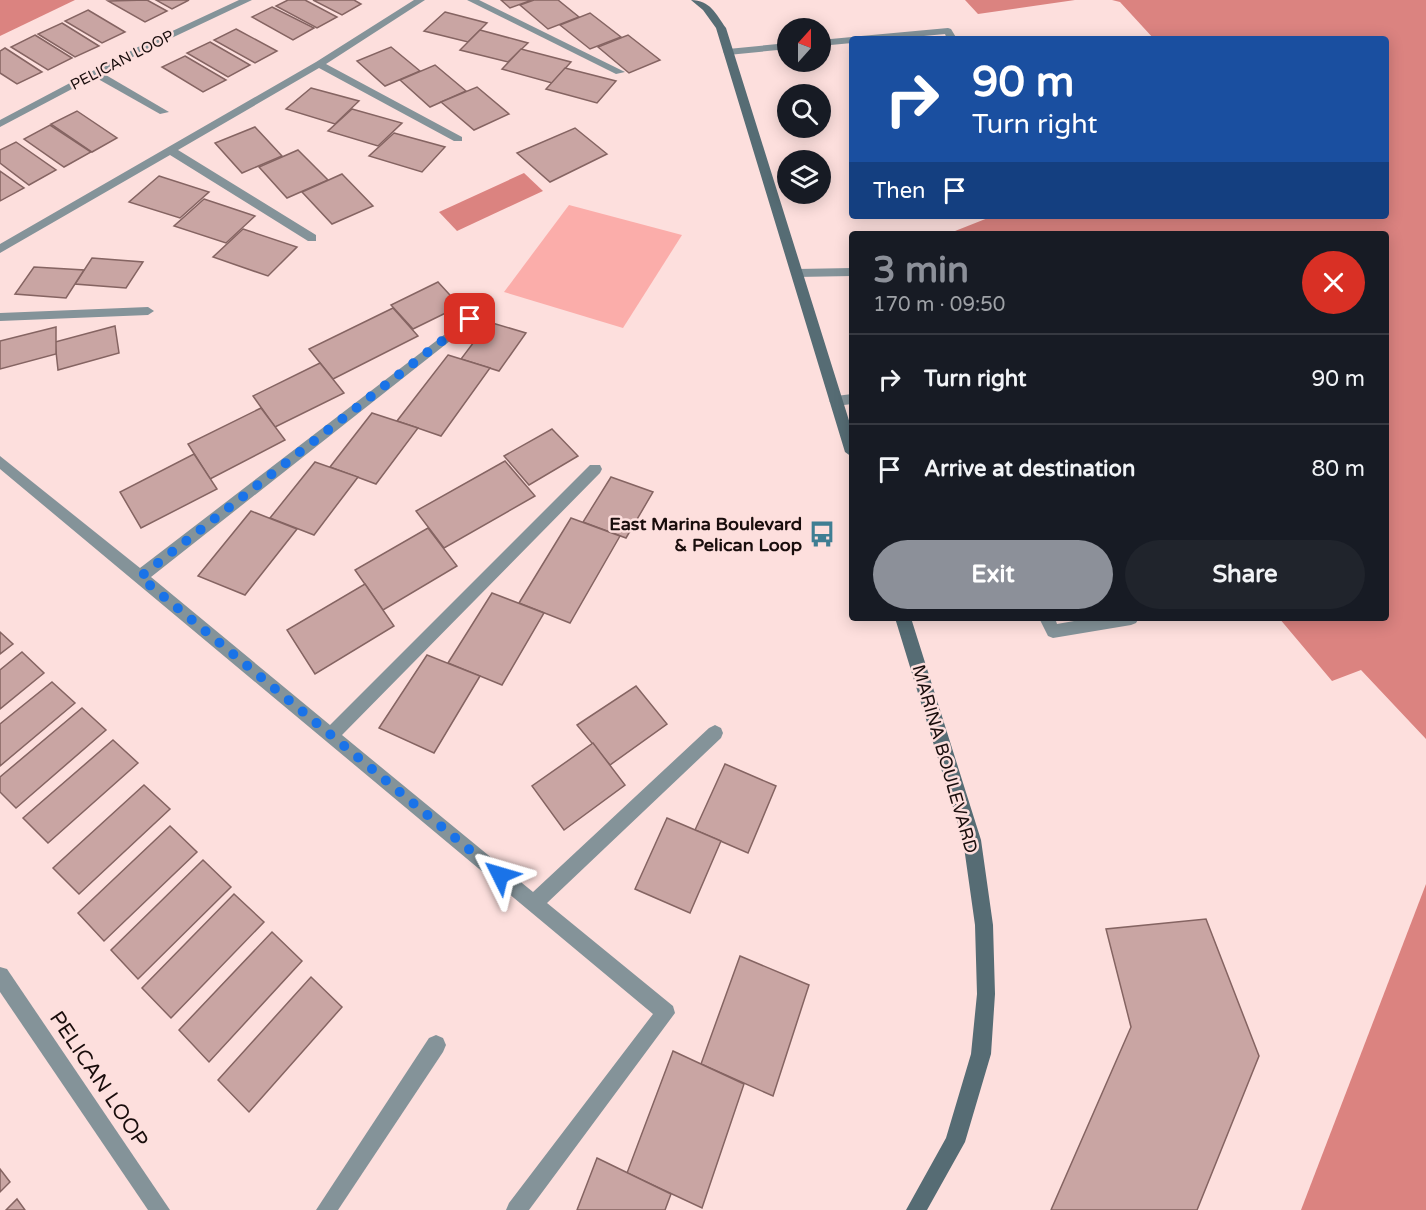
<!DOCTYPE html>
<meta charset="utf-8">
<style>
body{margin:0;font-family:"Varela Round",sans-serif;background:#20242c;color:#f1f3f6;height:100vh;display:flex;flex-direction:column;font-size:22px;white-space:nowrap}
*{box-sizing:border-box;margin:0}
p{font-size:20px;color:#9ea1a6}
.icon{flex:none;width:33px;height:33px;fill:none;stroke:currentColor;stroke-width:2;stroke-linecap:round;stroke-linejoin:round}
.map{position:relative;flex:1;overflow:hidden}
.sheet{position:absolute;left:849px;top:231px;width:540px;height:390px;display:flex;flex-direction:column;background:#171b24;border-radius:6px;box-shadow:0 3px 15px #0003}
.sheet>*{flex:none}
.top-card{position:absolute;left:849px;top:36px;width:540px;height:183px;border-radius:6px;box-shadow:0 3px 15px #0003;background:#1a4fa0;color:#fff;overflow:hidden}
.needle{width:39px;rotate:21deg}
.tools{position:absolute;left:777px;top:18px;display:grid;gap:12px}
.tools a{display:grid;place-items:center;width:54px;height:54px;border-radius:50%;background:#171b24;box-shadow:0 3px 15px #0003;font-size:30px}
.pin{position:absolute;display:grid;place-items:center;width:51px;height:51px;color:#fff;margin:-26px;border-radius:12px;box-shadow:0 3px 9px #0006}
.me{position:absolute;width:66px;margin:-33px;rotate:310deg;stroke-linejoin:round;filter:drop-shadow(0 0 4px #0008)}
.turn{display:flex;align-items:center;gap:21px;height:126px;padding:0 24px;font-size:27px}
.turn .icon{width:78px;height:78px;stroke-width:2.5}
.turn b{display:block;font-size:42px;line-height:51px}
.then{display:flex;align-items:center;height:57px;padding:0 24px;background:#0003;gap:12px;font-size:22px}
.round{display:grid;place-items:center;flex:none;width:63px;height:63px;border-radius:32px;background:#20242c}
.overview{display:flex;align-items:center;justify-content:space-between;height:102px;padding:0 24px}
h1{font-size:36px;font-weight:700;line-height:45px;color:#8c9099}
.primary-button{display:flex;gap:12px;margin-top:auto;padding:12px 24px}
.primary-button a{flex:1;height:69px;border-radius:36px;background:#8c9099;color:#fff;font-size:24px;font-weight:700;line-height:69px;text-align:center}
.primary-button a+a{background:#20242c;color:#f1f3f6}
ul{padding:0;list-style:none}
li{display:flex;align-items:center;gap:18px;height:90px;padding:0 24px;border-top:2px solid #363941}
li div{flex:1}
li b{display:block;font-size:22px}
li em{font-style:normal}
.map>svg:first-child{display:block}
.green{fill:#fbadaa}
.water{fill:#db8380}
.building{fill:#c9a5a3;stroke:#856462;stroke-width:1.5}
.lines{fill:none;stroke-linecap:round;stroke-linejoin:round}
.lane{fill:#849399;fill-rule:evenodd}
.street{fill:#849399;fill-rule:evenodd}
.secondary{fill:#566c74;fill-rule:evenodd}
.route{stroke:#1a73e8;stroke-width:10;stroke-dasharray:0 18}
.labels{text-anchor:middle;stroke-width:5;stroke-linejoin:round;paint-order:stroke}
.far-street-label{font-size:15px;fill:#190d0c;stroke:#fddfdd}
.poi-label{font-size:18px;font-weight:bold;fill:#190d0c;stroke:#fddfdd;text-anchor:end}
.street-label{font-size:18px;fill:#190d0c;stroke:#fddfdd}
.near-street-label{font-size:21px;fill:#190d0c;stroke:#fddfdd}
</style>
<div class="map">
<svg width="1426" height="1210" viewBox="0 0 1426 1210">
<rect width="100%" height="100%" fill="#fddfdd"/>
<path class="green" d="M 569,205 L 682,235 L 623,328 L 504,292 Z"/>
<g class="water">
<path d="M 0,0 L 75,0 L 0,36 Z"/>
<path d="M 965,0 L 1075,0 L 978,14 Z"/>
<path d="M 1112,0 L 1426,0 L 1426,739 L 1361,670 L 1332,681 L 1279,618 L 1386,618 L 1386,234 L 950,233 L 993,216 L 1386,216 L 1386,39 L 1154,39 L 1120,2 Z"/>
<path d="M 524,173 L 543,191 L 457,231 L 439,212 Z"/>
<path d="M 1426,884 L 1426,1210 L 1301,1210 Z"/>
</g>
<g class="building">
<path d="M 147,0 L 167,11 L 145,22 L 108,1 Z"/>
<path d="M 156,0 L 189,0 L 172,9 Z"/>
<path d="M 288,0 L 305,0 L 337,17 L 317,28 L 276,6 Z"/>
<path d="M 313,0 L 354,0 L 361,4 L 342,15 Z"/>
<path d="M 501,0 L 532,0 L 510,8 Z"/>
<path d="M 534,0 L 558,0 L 579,17 L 548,29 L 520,5 Z"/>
<path d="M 272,7 L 314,28 L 293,40 L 252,17 Z"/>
<path d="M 88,10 L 125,32 L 102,43 L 65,21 Z"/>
<path d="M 445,12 L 487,23 L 468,42 L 424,31 Z"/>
<path d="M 590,13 L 621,37 L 590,49 L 560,25 Z"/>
<path d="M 62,23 L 99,46 L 75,57 L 38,34 Z"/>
<path d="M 236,29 L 277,51 L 255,63 L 214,40 Z"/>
<path d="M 480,30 L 528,43 L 508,62 L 460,50 Z"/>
<path d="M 35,35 L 72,58 L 48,70 L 11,47 Z"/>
<path d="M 628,35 L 660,60 L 629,73 L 598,47 Z"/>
<path d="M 210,42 L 250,65 L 228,77 L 187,53 Z"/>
<path d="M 391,47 L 420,71 L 385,86 L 357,61 Z"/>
<path d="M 5,48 L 42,72 L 17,84 L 0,73 L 0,51 Z"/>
<path d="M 521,49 L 571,62 L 552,83 L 502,69 Z"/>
<path d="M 185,56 L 226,80 L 203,92 L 162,67 Z"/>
<path d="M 435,65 L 466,91 L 430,107 L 400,80 Z"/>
<path d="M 565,68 L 616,81 L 597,103 L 546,89 Z"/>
<path d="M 477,87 L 509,114 L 474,130 L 441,102 Z"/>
<path d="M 311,88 L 359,101 L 335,124 L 286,109 Z"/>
<path d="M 352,109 L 402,123 L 378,146 L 328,131 Z"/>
<path d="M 77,111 L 117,138 L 92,152 L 51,124 Z"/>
<path d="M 50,125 L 91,152 L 64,167 L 24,139 Z"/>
<path d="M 255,127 L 282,156 L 242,173 L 215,143 Z"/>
<path d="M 575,128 L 607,154 L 550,182 L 517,153 Z"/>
<path d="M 394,133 L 445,147 L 422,172 L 369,156 Z"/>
<path d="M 16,142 L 56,170 L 29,185 L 0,163 L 0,150 Z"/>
<path d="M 298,150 L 328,180 L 287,198 L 259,167 Z"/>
<path d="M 0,171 L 24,188 L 0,201 Z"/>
<path d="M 342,174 L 373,206 L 332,224 L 302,192 Z"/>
<path d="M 159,176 L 209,192 L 180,218 L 129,202 Z"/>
<path d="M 204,199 L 255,216 L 226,243 L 174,226 Z"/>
<path d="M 243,229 L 297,247 L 268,276 L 213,257 Z"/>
<path d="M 92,258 L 143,262 L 126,288 L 75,284 Z"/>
<path d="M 34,267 L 84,270 L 66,298 L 15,294 Z"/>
<path d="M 438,282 L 460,306 L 413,329 L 391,305 Z"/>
<path d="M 393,308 L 418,336 L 333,379 L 309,349 Z"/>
<path d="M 489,322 L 526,333 L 499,371 L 461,359 Z"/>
<path d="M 115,326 L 119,353 L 58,370 L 55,342 Z"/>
<path d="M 56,327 L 56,354 L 0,369 L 0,341 Z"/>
<path d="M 448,355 L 490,368 L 441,436 L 397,421 Z"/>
<path d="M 320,363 L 344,393 L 275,427 L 253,396 Z"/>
<path d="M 261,408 L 285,440 L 210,479 L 188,444 Z"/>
<path d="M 372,413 L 418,428 L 376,484 L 330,467 Z"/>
<path d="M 552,429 L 578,456 L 529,485 L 504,456 Z"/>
<path d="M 194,454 L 217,489 L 141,528 L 120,492 Z"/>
<path d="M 505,461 L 535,496 L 444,548 L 416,511 Z"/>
<path d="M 315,462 L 358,477 L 314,535 L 270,518 Z"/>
<path d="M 611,477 L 653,492 L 626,538 L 583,522 Z"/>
<path d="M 251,511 L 297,529 L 245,595 L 198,576 Z"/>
<path d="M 571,518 L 620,536 L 570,623 L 519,603 Z"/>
<path d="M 428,528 L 457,566 L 383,610 L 355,570 Z"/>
<path d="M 365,584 L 394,626 L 315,674 L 287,630 Z"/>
<path d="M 492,593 L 544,613 L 502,685 L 448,663 Z"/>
<path d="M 0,632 L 13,644 L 0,654 Z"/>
<path d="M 22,652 L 44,673 L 0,709 L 0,670 Z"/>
<path d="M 427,655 L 480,676 L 434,753 L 379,728 Z"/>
<path d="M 52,682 L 75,703 L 0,766 L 0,724 Z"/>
<path d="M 636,686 L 667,724 L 610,765 L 577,725 Z"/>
<path d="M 82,708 L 106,730 L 16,808 L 0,792 L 0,777 Z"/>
<path d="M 113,740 L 138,763 L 48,843 L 23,818 Z"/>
<path d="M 593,743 L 625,785 L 564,830 L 532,786 Z"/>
<path d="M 725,764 L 776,786 L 748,853 L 695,830 Z"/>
<path d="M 144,785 L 170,809 L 79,894 L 53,868 Z"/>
<path d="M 667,818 L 721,841 L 690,913 L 635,889 Z"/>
<path d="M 170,826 L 197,852 L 104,941 L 78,913 Z"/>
<path d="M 203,860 L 231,887 L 138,979 L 111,950 Z"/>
<path d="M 234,894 L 264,922 L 171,1018 L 142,988 Z"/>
<path d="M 1206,919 L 1259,1056 L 1197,1210 L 1051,1210 L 1131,1027 L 1106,929 Z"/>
<path d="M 272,932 L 302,961 L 209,1062 L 179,1030 Z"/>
<path d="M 740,956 L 809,985 L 773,1096 L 701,1064 Z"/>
<path d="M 311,977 L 342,1007 L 249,1112 L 218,1080 Z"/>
<path d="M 673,1051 L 744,1084 L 702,1208 L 627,1173 Z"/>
<path d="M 597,1158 L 671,1194 L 665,1210 L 577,1210 Z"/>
<path d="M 0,1169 L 10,1182 L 0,1192 Z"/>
<path d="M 17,1199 L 25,1210 L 6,1210 Z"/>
</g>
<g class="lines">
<g class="lane">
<path d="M 414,0 L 425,0 L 326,64 L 462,137 L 462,141 L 454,141 L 319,68 L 178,150 L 316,235 L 316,241 L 308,241 L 170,155 L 0,253 L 0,244 L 316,62 Z"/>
<path d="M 467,0 L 479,0 L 625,72 L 616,74 Z"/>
<path d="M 948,28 L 951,29 L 957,39 L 947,39 L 945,34 L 892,39 L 856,39 L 861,36 Z"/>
<path d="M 852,37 L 856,39 L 852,39 L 852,43 L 820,46 L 820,40 Z"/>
<path d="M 788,43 L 788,49 L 728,55 L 723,52 L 728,49 Z"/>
<path d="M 91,71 L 99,71 L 169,112 L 160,114 L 91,75 Z"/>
<path d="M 852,268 L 852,276 L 797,277 L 791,273 L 797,269 Z"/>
<path d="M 148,307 L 154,311 L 148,315 L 0,321 L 0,313 Z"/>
<path d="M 470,315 L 474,316 L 476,319 L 474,322 L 151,577 L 330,725 L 590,465 L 600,465 L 602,469 L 600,473 L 342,735 L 533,892 L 709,728 L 715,725 L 721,728 L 723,733 L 721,738 L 547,903 L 673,1006 L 675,1013 L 529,1210 L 506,1210 L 509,1203 L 653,1014 L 0,469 L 0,456 L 140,568 Z"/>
<path d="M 852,394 L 852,404 L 836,406 L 829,401 L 836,396 Z"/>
<path d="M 1039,618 L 1055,618 L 1057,624 L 1091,618 L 1139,618 L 1136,623 L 1131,625 L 1053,638 L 1048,636 Z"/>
<path d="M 436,1035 L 443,1038 L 446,1045 L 443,1052 L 338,1210 L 316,1210 L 429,1038 Z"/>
</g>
<g class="street">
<path d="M 239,0 L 252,0 L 144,51 L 0,127 L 0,120 L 138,47 Z"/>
<path d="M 0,967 L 7,969 L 170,1210 L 148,1210 L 0,992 Z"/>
</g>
<g class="secondary">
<path d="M 691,0 C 710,0 716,14 726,28 L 852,430 L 852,457 L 845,452 L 716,28 L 703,10 Z"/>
<path d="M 895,618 L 911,618 L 981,840 L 993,925 L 995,994 L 991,1054 L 965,1142 L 927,1210 L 906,1210 L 946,1138 L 971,1054 L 977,994 L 975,925 L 963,840 Z"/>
</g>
</g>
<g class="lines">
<path class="route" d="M 470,319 L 140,577 L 500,875"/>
</g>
<defs>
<g id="bus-bare" transform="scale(2.07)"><path d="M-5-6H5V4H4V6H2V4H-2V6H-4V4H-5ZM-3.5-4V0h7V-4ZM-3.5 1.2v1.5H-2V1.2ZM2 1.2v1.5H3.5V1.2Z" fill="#3f7e93" stroke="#fddfdd" stroke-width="2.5" paint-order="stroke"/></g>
</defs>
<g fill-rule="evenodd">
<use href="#bus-bare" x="822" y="534"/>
</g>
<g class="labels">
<g class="far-street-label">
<text transform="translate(122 60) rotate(-27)" y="5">PELICAN LOOP</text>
</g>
<g class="poi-label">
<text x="802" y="530">East Marina Boulevard<tspan x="802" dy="21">&amp; Pelican Loop</tspan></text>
</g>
<g class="street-label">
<text transform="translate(945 759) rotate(74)" y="6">MARINA BOULEVARD</text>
</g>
<g class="near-street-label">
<text transform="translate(99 1079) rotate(56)" y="7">PELICAN LOOP</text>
</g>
</g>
</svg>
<div class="tools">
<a><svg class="needle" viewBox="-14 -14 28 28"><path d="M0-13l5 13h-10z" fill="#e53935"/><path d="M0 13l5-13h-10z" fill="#9ea1a6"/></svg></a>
<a><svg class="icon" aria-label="search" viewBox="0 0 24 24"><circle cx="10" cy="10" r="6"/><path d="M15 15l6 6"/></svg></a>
<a><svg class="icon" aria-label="layers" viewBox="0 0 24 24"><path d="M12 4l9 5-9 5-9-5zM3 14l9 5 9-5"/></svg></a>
</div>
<div class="pin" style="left:470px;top:319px;background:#d93025"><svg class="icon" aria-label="arrive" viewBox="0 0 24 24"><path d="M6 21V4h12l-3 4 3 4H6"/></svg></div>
<svg class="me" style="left:500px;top:875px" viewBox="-20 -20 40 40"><path d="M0-17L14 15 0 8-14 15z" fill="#1a73e8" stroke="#fff" stroke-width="4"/></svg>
<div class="top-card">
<div class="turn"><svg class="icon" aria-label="right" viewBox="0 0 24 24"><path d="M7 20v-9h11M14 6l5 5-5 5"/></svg><div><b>90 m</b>Turn right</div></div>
<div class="then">Then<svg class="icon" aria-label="arrive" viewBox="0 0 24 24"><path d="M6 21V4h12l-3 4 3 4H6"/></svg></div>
</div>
<section class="sheet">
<div class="overview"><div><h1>3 min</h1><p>170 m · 09:50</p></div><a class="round" style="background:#d93025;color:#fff"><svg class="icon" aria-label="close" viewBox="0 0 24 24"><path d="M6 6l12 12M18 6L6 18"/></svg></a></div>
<ul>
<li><svg class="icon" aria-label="right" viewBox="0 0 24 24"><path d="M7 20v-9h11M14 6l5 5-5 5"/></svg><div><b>Turn right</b></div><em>90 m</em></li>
<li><svg class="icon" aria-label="arrive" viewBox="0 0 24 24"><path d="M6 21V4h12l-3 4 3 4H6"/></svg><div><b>Arrive at destination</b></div><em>80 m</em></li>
</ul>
<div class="primary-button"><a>Exit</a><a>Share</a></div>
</section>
</div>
